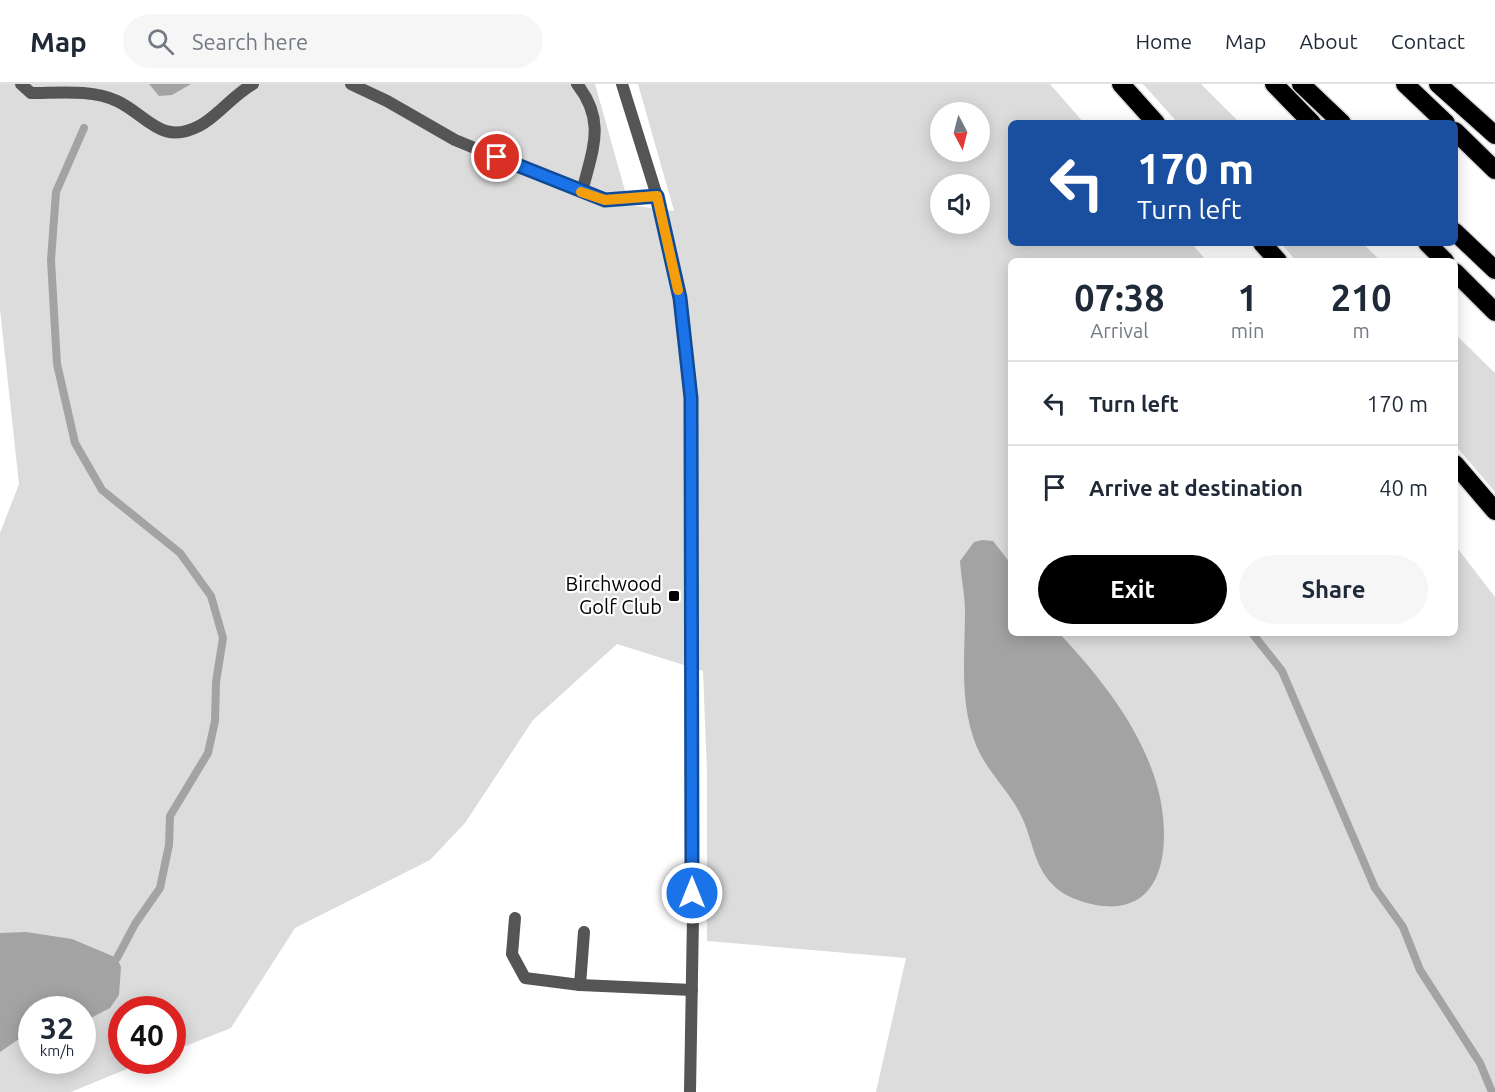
<!DOCTYPE html>
<style>
body{margin:0;font-family:Ubuntu,sans-serif;background:#f6f6f7;color:#1f2937;height:100vh;display:flex;flex-direction:column;font-size:22px;white-space:nowrap}
*{box-sizing:border-box;margin:0}
p{font-size:20px;color:#747a83}
.icon{flex:none;width:33px;height:33px;fill:none;stroke:currentColor;stroke-width:2;stroke-linecap:round;stroke-linejoin:round}
.map{position:relative;flex:1;overflow:hidden}
.drawer{position:absolute;left:1008px;top:174px;width:450px;height:378px;display:flex;flex-direction:column;background:#fff;border-radius:9px;box-shadow:0 3px 15px #0003}
.drawer>*{flex:none}
.hud{position:absolute;left:1008px;top:36px;width:450px;height:126px;border-radius:9px;box-shadow:0 3px 15px #0003;background:#1a4fa0;color:#fff;overflow:hidden}
.needle{width:39px;rotate:173deg}
.buttons{position:absolute;left:930px;top:18px;display:grid;gap:12px}
.buttons a{display:grid;place-items:center;width:60px;height:60px;border-radius:50%;background:#fff;box-shadow:0 3px 15px #0003;font-size:30px}
.speed{position:absolute;left:18px;top:912px;display:flex;gap:12px;font-size:30px;font-weight:700;text-align:center}
.speed>*{display:grid;place-content:center;width:78px;height:78px;border-radius:50%;background:#fff;box-shadow:0 3px 15px #0003;line-height:1}
.speed small{font-size:15px;font-weight:400}
.speed .limit{border:9px solid #d22;background:#fff;color:#111}
.pin{position:absolute;display:grid;place-items:center;width:51px;height:51px;color:#fff;margin:-26px;border:3px solid #fff;border-radius:50%;box-shadow:0 2px 6px #0007}
.me{position:absolute;width:66px;margin:-33px;rotate:0deg;stroke-linejoin:round;filter:drop-shadow(0 0 4px #0008)}
.turn{display:flex;align-items:center;gap:21px;height:126px;padding:0 30px;font-size:27px}
.turn .icon{width:78px;height:78px;stroke-width:2.5}
.turn b{display:block;font-size:42px;line-height:51px}
.eta{display:flex;justify-content:space-evenly;align-items:center;height:102px;text-align:center}
.eta b{font-size:36px;font-weight:700;line-height:42px}
.button{display:flex;gap:12px;margin-top:auto;padding:12px 30px}
.button a{flex:1;height:69px;border-radius:36px;background:#000;color:#fff;font-size:24px;font-weight:700;line-height:69px;text-align:center}
.button a+a{background:#f6f6f7;color:#1f2937}
ul{padding:0;list-style:none}
li{display:flex;align-items:center;gap:18px;height:84px;padding:0 30px;border-top:2px solid #e0e1e3}
li div{flex:1}
li b{display:block;font-size:22px}
li em{font-style:normal}
header{display:flex;align-items:center;gap:36px;box-sizing:border-box;height:84px;padding:0 30px;background:#fff;border-bottom:2px solid #e0e1e3}
header strong{font-size:28px}
nav{display:flex;gap:33px;margin-inline-start:auto;font-size:21px}
.search{width:420px;height:54px;background:#f6f6f7;display:flex;align-items:center;gap:15px;box-sizing:border-box;padding:0 21px;border-radius:33px;color:#747a83;font-size:22px}
.map>svg:first-child{display:block}
.green{fill:#dcdcdc;fill-rule:evenodd}
.water{fill:#a3a3a3}
.lines{fill:none;stroke-linecap:round;stroke-linejoin:round}
.stream{stroke:#a3a3a3;stroke-width:8}
.motorway-casing{stroke:#dbdbdb;stroke-width:21}
.service{stroke:#555;stroke-width:12}
.minor{stroke:#555;stroke-width:12}
.tertiary{stroke:#555;stroke-width:12}
.motorway{stroke:#000;stroke-width:18}
.route-casing{stroke:#114b97;stroke-width:15}
.route{stroke:#1a73e8;stroke-width:10}
.slow{stroke:#f59e0b;stroke-width:10}
.poi-dot{fill:#000;stroke:#fff;stroke-width:2}
.labels{text-anchor:middle;stroke-width:4.5;stroke-linejoin:round;paint-order:stroke}
.poi-label{font-size:20px;fill:#000;stroke:#fff;text-anchor:end}
</style>
<header>
<strong>Map</strong>
<div class="search"><svg class="icon" aria-label="search" viewBox="0 0 24 24"><circle cx="10" cy="10" r="6"/><path d="M15 15l6 6"/></svg>Search here</div>
<nav><a>Home</a><a>Map</a><a>About</a><a>Contact</a></nav>
</header>
<div class="map">
<svg width="1495" height="1008" viewBox="0 0 1495 1008">
<rect width="100%" height="100%" fill="#fff"/>
<g class="green">
<path d="M 0,0 L 595,0 L 629,121 L 674,127 L 638,0 L 1050,0 L 1084,39 L 1011,39 L 1011,159 L 1191,159 L 1207,177 L 1011,177 L 1011,549 L 1455,549 L 1455,461 L 1495,513 L 1495,1008 L 876,1008 L 906,874 L 707,857 L 707,688 L 703,587 L 617,560 L 533,636 L 465,739 L 430,776 L 295,844 L 231,944 L 173,967 L 172,926 L 122,926 L 122,976 L 146,977 L 71,1008 L 0,1008 L 0,449 L 19,400 L 0,225 ZM 940,28 L 980,28 L 980,68 L 940,68 ZM 940,100 L 980,100 L 980,140 L 940,140 ZM 32,926 L 82,926 L 82,976 L 32,976 Z"/>
<path d="M 1143,0 L 1201,0 L 1240,39 L 1178,39 Z"/>
<path d="M 1281,159 L 1362,159 L 1381,177 L 1296,177 Z"/>
<path d="M 1455,250 L 1495,289 L 1495,408 L 1455,361 Z"/>
</g>
<g class="water">
<path d="M 149,0 L 191,0 L 172,11 L 159,12 Z"/>
<path d="M 982,456 L 993,457 L 1011,480 L 1011,549 L 1059,549 C 1101,594 1142,645 1158,705 C 1171,755 1168,834 1096,821 C 1081,818 1063,812 1052,800 C 1035,782 1033,760 1024,738 C 1013,710 988,690 976,661 C 959,617 965,573 965,527 C 965,510 961,494 960,477 L 974,458 Z"/>
<path d="M 26,848 L 72,855 L 117,874 L 121,883 L 119,911 L 110,924 L 83,938 L 82,926 L 32,926 L 31,952 L 19,955 L 0,968 L 0,849 Z"/>
</g>
<g class="lines">
<g class="stream">
<path d="M 84,44 L 56,108 L 51,176 L 57,280 L 75,359 L 102,406 L 180,469 L 211,512 L 223,554 L 216,598 L 215,637 L 208,669 L 170,732 L 169,761 L 160,804 L 135,840 L 117,874"/>
<path d="M 1252,549 L 1282,587 L 1375,804 L 1403,843 L 1420,886 L 1480,979 L 1492,1008"/>
</g>
<g class="motorway-casing">
<g id="motorway">
<path d="M 1121,0 L 1156,39"/>
<path d="M 1274,0 L 1312,39"/>
<path d="M 1301,0 L 1342,39"/>
<path d="M 1405,0 L 1446,39"/>
<path d="M 1438,0 L 1495,51"/>
<path d="M 1455,47 L 1495,86"/>
<path d="M 1455,148 L 1495,186"/>
<path d="M 1262,159 L 1278,177"/>
<path d="M 1427,159 L 1445,177"/>
<path d="M 1455,188 L 1495,228"/>
<path d="M 1455,380 L 1495,427"/>
</g>
</g>
<g class="service">
<path d="M 21,0 L 31,9 C 58,9 92,5 117,17 C 147,31 161,62 199,42 C 216,34 233,11 253,0"/>
<path d="M 351,0 L 387,17 L 455,56 L 582,108 L 605,116 L 657,112"/>
<path d="M 577,0 C 607,38 592,66 582,108"/>
</g>
<g class="minor">
<path d="M 515,834 L 512,870 L 525,894 L 580,901 L 692,906"/>
<path d="M 580,901 L 584,848"/>
</g>
<path class="tertiary" d="M 622,0 L 657,112 L 680,214 L 691,314 L 693,833 L 690,1008"/>
<use href="#motorway" class="motorway"/>
</g>
<g class="lines">
<g class="route-casing">
<path id="route" d="M 497,73 L 605,116 L 657,112 L 680,214 L 691,314 L 692,809"/>
</g>
<use href="#route" class="route"/>
<path class="slow" d="M 581,108 L 605,116 L 657,112 L 678,206"/>
</g>
<rect class="poi-dot" x="668" y="506" width="12" height="12" rx="3"/>
<g class="labels">
<g class="poi-label">
<text x="662" y="507">Birchwood<tspan x="662" dy="23">Golf Club</tspan></text>
</g>
</g>
</svg>
<div class="buttons">
<a><svg class="needle" viewBox="-14 -14 28 28"><path d="M0-13l5 13h-10z" fill="#e53935"/><path d="M0 13l5-13h-10z" fill="#747a83"/></svg></a>
<a><svg class="icon" aria-label="sound" viewBox="0 0 24 24"><path d="M4 9h4l5-4v14l-5-4H4zM17 9q2 3 0 6"/></svg></a>
</div>
<div class="speed"><div>32<small>km/h</small></div><div class="limit">40</div></div>
<div class="pin" style="left:497px;top:73px;background:#d93025"><svg class="icon" aria-label="arrive" viewBox="0 0 24 24"><path d="M6 21V4h12l-3 4 3 4H6"/></svg></div>
<svg class="me" style="left:692px;top:809px" viewBox="-20 -20 40 40"><circle r="17" fill="#1a73e8" stroke="#fff" stroke-width="3"/><path d="M0-11L8 9 0 5-8 9z" fill="#fff"/></svg>
<div class="hud">
<div class="turn"><svg class="icon" aria-label="left" viewBox="0 0 24 24"><path d="M17 20v-9H6M10 6l-5 5 5 5"/></svg><div><b>170 m</b>Turn left</div></div>
</div>
<section class="drawer">
<div class="eta">
<div><b>07:38</b><p>Arrival</p></div>
<div><b>1</b><p>min</p></div>
<div><b>210</b><p>m</p></div>
</div>
<ul>
<li><svg class="icon" aria-label="left" viewBox="0 0 24 24"><path d="M17 20v-9H6M10 6l-5 5 5 5"/></svg><div><b>Turn left</b></div><em>170 m</em></li>
<li><svg class="icon" aria-label="arrive" viewBox="0 0 24 24"><path d="M6 21V4h12l-3 4 3 4H6"/></svg><div><b>Arrive at destination</b></div><em>40 m</em></li>
</ul>
<div class="button"><a>Exit</a><a>Share</a></div>
</section>
</div>
